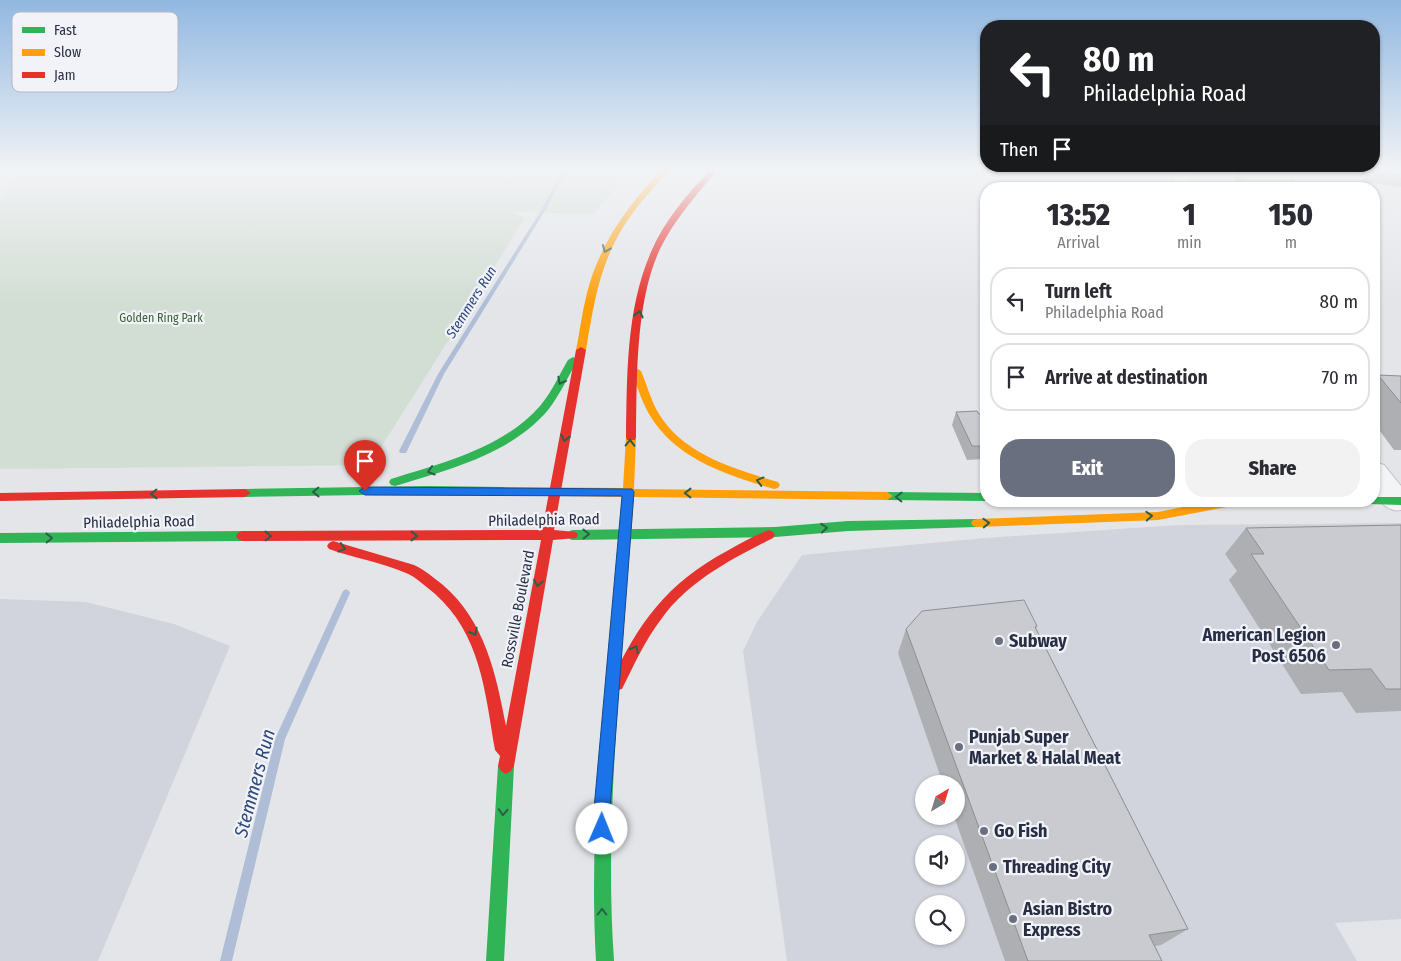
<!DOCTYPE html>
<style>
body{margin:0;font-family:"Fira Sans Condensed",sans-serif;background:#f2f2f3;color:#2b2b33;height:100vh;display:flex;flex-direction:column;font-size:19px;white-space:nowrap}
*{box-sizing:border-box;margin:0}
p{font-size:16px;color:#7c7c81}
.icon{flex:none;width:28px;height:28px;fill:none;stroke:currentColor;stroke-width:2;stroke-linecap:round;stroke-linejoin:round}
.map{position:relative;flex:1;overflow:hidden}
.panel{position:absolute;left:980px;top:182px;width:400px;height:325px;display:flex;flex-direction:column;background:#fff;border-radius:20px;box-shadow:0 1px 4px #0004}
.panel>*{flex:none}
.banner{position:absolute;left:980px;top:20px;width:400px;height:152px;border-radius:20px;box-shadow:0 1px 4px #0004;background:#202124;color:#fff;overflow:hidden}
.needle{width:32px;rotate:38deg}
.tools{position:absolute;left:915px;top:775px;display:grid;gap:10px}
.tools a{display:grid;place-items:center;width:50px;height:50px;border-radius:50%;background:#fff;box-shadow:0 1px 4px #0004;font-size:25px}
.pin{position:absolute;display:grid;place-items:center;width:42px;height:42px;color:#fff;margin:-51px -21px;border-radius:50% 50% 50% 0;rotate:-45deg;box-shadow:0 0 5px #0007}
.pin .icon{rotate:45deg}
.me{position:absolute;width:55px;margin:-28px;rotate:1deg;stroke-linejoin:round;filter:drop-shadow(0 0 4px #0008)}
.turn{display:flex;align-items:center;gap:18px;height:105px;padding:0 20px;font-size:22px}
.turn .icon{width:65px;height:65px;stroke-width:2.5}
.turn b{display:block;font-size:35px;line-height:42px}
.then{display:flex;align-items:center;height:48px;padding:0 20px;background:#0003;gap:10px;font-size:19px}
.eta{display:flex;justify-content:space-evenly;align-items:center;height:85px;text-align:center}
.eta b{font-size:30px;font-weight:800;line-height:35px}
.action{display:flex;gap:10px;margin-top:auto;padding:10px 20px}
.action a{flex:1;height:58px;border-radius:20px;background:#696f7e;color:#fff;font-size:20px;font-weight:800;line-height:58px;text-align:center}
.action a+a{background:#f2f2f3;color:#2b2b33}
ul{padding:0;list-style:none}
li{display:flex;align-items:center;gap:15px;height:68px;margin:0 10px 8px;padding:0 10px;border:2px solid #e1e1e2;border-radius:20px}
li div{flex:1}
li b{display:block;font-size:19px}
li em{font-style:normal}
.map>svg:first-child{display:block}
.built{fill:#d1d4dc;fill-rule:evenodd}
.green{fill:#d2ddd4}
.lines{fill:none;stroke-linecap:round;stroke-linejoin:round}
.stream{fill:#afbed6;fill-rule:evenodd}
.street-casing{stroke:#c1c3c7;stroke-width:2}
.street{fill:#f3f4f6;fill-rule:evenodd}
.fast{fill:#30b455;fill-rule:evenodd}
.slow{fill:#ff9f0a;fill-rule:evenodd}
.jam{fill:#e5322d;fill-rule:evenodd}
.wall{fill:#adafb3}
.building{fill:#c9cbd0;stroke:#8d8e92}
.oneway{stroke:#2b5e4b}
.route{fill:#1a73e8;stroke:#114b97}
.poi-dot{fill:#696f7e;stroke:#f1f3f8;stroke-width:2}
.labels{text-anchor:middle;stroke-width:4.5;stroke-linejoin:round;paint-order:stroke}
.far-park-label{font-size:12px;fill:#386234;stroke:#f1f3f8}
.far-water-label{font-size:14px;font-style:italic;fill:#2e497c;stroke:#f1f3f8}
.street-label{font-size:15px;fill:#282f45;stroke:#f1f3f8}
.near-poi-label{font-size:18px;font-weight:bold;fill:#282f45;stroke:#f1f3f8;text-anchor:start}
.near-water-label{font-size:19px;font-style:italic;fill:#2e497c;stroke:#f1f3f8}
.key{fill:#f1f3f8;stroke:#b5b8c2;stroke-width:1}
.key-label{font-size:14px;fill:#282f45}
</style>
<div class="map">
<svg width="1401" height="961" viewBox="0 0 1401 961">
<rect width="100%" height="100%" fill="#e3e5e9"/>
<g class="built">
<path d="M 1401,523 L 1401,919 L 1335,923 L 1357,961 L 787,961 L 743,651 L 757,622 L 802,555 L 985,538 L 1178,525 ZM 924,784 L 956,784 L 956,816 L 924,816 ZM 924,844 L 956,844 L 956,876 L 924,876 ZM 924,904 L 956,904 L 956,936 L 924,936 Z"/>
<path d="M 0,599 L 86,602 L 174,624 L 230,646 L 98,961 L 0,961 Z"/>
</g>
<path class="green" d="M 17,169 L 632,169 L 594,214 L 513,212 L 525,218 L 370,465 L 0,469 L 0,202 Z"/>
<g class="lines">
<g class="stream">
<path d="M 563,169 L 567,169 L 546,209 L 444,374 L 406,453 L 400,453 L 399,451 L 438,374 L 542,209 Z"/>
<path d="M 346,589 L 349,591 L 350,593 L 285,739 L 232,961 L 220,961 L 275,739 L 342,593 L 343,591 Z"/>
</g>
<g class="street-casing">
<g id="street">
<path d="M 1172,169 L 1188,169 L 1192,189 L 1174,189 Z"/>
<path d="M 1374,462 L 1384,465 L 1401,486 L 1401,510 C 1390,513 1377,501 1374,491 C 1371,483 1374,470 1374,462 Z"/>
</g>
</g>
<use href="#street" class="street"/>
<g class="fast">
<path d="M 573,357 L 578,360 C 568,376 560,395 548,410 C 511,454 448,470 395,486 L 391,485 L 389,482 L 391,479 C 443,463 503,448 540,406 C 552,392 559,375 568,360 Z"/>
<path d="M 428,486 L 505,487 L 511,491 L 505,495 L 428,494 L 245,497 L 239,493 L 245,489 Z"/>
<path d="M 887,492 L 986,493 L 986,501 L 887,500 L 881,496 Z"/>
<path d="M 1374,497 L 1401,497 L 1401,505 L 1370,504 L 1368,501 L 1374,501 Z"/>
<path d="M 977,519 L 981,520 L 983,523 L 981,526 L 977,527 L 848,531 L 775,537 L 572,540 L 568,538 L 566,535 L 568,532 L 572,530 L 775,527 L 848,521 Z"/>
<path d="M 242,531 L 246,533 L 248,536 L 246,539 L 242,541 L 0,543 L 0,533 Z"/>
<path d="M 611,695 L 616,697 L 618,702 C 612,789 608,874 614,961 L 596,961 C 591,874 596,788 604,702 L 606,697 Z"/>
<path d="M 506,758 L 511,761 L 514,766 L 504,961 L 486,961 L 498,766 L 501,761 Z"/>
</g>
<g class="slow">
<path d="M 663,169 L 670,169 C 659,183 646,195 635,210 C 601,255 595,296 586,350 L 581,353 L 578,352 L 576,350 C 580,331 582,312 587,293 C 599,245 628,204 663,169 Z"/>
<path d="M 636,368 L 641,371 C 647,385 651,401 659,414 C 684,455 735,469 778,482 L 780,485 L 778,488 L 774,489 C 727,475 675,459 649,414 C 641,400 637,385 631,371 Z"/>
<path d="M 631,433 L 636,437 L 634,489 L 887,492 L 893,496 L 887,500 L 634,497 L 618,702 L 616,707 L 611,709 L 606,707 L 604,702 L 622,497 L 505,495 L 499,491 L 505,487 L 623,488 L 626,437 Z"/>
<path d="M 1213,501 L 1243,501 L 1237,505 L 1158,520 L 977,527 L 973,526 L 971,523 L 973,520 L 977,519 L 1158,512 Z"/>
</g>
<g class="jam">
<path d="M 711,169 L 718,169 C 697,195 675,218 660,249 C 635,302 637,379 636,437 L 635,440 L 627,440 L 626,437 C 627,376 626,309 651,252 C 664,221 688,193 711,169 Z"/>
<path d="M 581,347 L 586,350 L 554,530 L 576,532 L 578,535 L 576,538 L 553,540 L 514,766 L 511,771 L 506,774 L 501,771 L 498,766 L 500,756 L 495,750 C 485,692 481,634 434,593 C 425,586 416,577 406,573 C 381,562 354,558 329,549 L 327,546 L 329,543 L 333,541 L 414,565 C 425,570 434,578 443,585 C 485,621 496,674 506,726 L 541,540 L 242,541 L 238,539 L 236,536 L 238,533 L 242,531 L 542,530 L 576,350 Z"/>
<path d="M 245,489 L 251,493 L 245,497 L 0,501 L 0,493 Z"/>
<path d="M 769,530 L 773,532 L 775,535 L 773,538 C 732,559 690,580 662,618 C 645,640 634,665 622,689 L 617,690 L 612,689 L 610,684 C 638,623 667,583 727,551 C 741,543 755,535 769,530 Z"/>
</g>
</g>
<g class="wall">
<path d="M 1234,169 L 1289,169 L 1297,189 L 1237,189 L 1234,179 L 1236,174 Z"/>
<path d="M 1357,169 L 1401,169 L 1401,187 L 1364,182 Z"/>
<path d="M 1378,375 L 1401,376 L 1401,450 L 1394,450 L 1374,423 L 1374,380 Z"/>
<path d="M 956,412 L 979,414 L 986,414 L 986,459 L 967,460 L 952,425 Z"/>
<path d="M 1401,525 L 1401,711 L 1356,713 L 1342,692 L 1301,694 L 1229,580 L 1237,571 L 1225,554 L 1246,528 Z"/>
<path d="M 1037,626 L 1036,629 L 1188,929 L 1161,945 L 1155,946 L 1162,961 L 1005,961 L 954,816 L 956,816 L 956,784 L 943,784 L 898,653 L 906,629 Z"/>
</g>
<g class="building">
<path d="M 1240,169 L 1289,169 L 1297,189 L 1247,189 Z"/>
<path d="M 1371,169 L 1401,169 L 1401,174 L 1372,171 Z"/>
<path d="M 1378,375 L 1401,376 L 1401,403 Z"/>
<path d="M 977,411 L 979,414 L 986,414 L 986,446 L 972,446 L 956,412 Z"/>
<path d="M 1401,525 L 1401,689 L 1386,689 L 1371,669 L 1329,670 L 1251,554 L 1264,554 L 1246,528 Z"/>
<path d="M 1024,600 L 1037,626 L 1035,627 L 1188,929 L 1149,935 L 1162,961 L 1028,961 L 906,629 L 922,611 Z"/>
</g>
<defs><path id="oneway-chevron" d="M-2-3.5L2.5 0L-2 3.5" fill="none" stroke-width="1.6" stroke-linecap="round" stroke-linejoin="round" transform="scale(1.25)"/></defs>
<g class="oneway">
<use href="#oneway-chevron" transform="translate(606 249) rotate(113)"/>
<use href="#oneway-chevron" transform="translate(639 314) rotate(-76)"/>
<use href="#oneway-chevron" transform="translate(561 381) rotate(119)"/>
<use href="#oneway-chevron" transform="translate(565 438) rotate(101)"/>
<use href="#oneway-chevron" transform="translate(630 443) rotate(-89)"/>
<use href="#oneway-chevron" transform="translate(431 471) rotate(163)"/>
<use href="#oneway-chevron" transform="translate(760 481) rotate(-165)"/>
<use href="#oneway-chevron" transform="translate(316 492) rotate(179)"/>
<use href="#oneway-chevron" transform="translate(688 493) rotate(-179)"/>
<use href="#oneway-chevron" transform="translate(154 494) rotate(179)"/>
<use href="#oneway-chevron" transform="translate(899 497) rotate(-179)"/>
<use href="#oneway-chevron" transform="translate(1149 516) rotate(-3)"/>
<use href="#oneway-chevron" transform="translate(986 523) rotate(-2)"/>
<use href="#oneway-chevron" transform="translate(824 528) rotate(-5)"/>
<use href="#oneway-chevron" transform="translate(586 534) rotate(-1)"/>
<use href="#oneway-chevron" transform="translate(268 536) rotate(-1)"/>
<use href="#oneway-chevron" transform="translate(414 536)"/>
<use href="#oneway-chevron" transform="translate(49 538) rotate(-1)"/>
<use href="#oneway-chevron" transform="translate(342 548) rotate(16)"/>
<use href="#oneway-chevron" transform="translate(538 583) rotate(101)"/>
<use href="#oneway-chevron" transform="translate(474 632) rotate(61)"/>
<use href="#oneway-chevron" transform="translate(635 649) rotate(-63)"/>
<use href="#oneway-chevron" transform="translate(503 812) rotate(93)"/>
<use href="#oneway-chevron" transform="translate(602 912) rotate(-90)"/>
</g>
<linearGradient id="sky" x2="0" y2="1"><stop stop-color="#91b8e1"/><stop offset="0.56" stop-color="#f2f3f5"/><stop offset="1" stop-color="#f2f3f5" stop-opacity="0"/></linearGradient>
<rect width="1401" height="304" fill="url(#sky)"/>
<path class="route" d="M 365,487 L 632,489 L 634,492 L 610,809 L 611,829 L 608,835 L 602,837 L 597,835 L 594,829 L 594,809 L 622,496 L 365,495 L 359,491 Z"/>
<g class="poi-dot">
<circle cx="999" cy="641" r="5"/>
<circle cx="1336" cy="645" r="5"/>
<circle cx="959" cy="747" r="5"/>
<circle cx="984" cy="831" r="5"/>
<circle cx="993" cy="867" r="5"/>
<circle cx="1013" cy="919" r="5"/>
</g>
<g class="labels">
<g class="far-park-label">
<text x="161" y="322">Golden Ring Park</text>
</g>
<g class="far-water-label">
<text transform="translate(471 302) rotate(-58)" y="5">Stemmers Run</text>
</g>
<g class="street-label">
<text transform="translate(544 520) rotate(-1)" y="5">Philadelphia Road</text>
<text transform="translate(139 522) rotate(-1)" y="5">Philadelphia Road</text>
<text transform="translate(518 609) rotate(-79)" y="5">Rossville Boulevard</text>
</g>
<g class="near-poi-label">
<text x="1326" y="641" text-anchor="end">American Legion<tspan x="1326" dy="21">Post 6506</tspan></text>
<text x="1009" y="647">Subway</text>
<text x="969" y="743">Punjab Super<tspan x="969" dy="21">Market &amp; Halal Meat</tspan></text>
<text x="994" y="837">Go Fish</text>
<text x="1003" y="873">Threading City</text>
<text x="1023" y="915">Asian Bistro<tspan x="1023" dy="21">Express</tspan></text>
</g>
<g class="near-water-label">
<text transform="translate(254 783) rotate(-75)" y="7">Stemmers Run</text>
</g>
</g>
<rect x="12" y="12" width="166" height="80" rx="8" class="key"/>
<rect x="22" y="27" width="23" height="6" fill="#30b455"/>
<rect x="22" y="49" width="23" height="7" fill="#ff9f0a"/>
<rect x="22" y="72" width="23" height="6" fill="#e5322d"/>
<g class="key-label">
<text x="54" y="35">Fast</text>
<text x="54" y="57">Slow</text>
<text x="54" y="80">Jam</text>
</g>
</svg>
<div class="tools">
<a><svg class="needle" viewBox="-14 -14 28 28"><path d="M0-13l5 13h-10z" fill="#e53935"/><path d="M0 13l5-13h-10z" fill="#7c7c81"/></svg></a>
<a><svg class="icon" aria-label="sound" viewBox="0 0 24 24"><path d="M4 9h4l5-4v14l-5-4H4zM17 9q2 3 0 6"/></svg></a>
<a><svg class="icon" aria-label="search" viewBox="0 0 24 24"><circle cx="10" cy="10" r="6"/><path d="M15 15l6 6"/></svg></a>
</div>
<div class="pin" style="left:365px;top:491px;background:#d93025"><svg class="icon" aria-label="arrive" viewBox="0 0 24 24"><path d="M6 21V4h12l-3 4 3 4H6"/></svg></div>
<svg class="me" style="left:602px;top:829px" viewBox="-20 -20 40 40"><circle r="19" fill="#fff"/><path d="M0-13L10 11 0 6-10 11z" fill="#1a73e8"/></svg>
<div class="banner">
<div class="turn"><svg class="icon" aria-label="left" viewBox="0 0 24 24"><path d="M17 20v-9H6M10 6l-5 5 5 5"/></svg><div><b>80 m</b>Philadelphia Road</div></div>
<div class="then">Then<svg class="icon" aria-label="arrive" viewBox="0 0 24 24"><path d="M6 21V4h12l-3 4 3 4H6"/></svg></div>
</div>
<section class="panel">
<div class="eta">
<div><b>13:52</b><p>Arrival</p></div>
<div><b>1</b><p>min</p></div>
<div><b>150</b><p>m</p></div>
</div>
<ul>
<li><svg class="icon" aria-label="left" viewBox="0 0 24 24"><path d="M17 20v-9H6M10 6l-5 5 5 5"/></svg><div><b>Turn left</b><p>Philadelphia Road</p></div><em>80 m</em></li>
<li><svg class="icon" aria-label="arrive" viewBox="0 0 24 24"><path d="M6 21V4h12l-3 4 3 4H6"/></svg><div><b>Arrive at destination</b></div><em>70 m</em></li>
</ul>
<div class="action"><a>Exit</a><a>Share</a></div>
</section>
</div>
